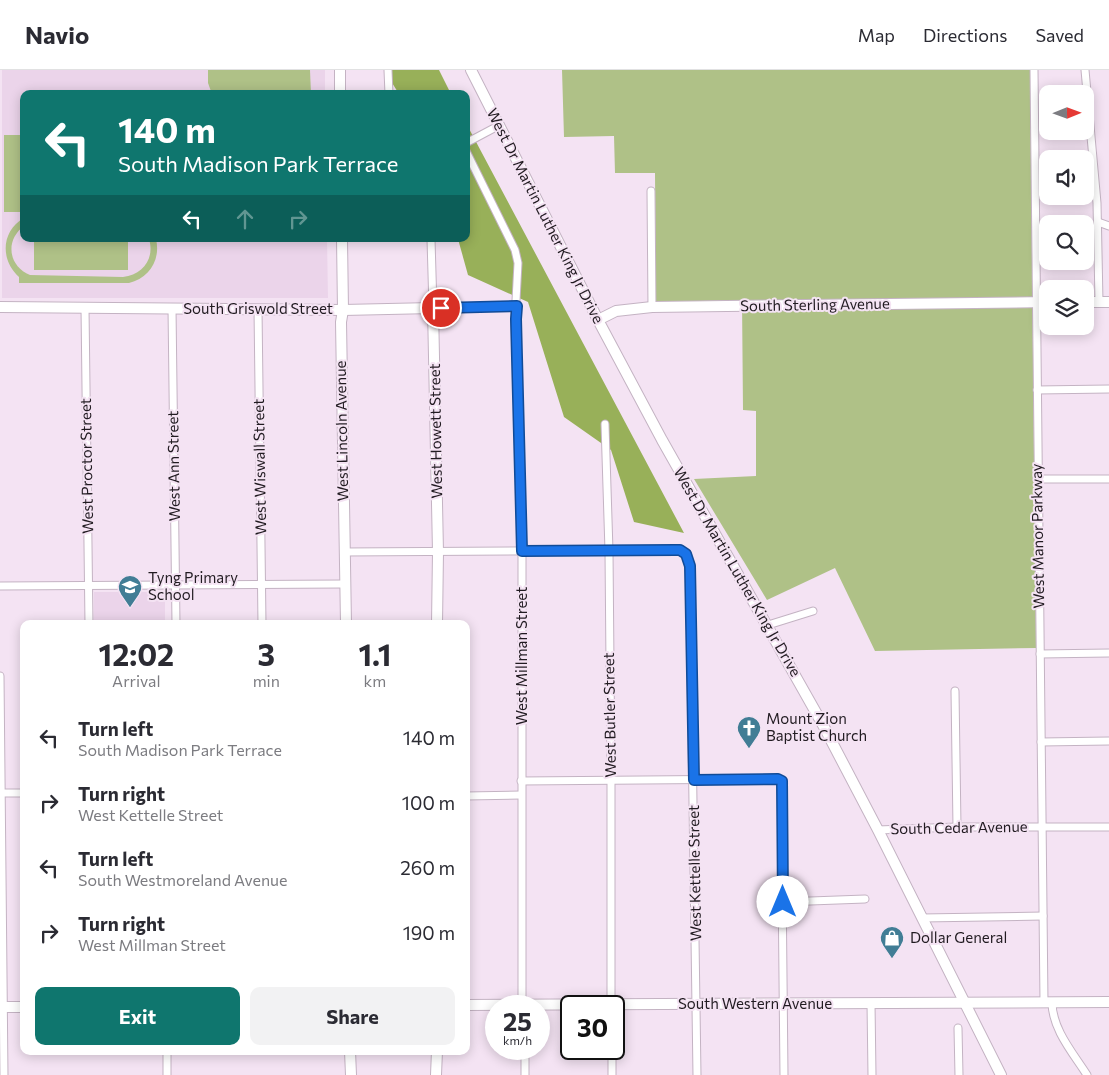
<!DOCTYPE html>
<style>
body{margin:0;font-family:Commissioner,sans-serif;background:#f2f2f3;color:#2b2b33;height:100vh;display:flex;flex-direction:column;font-size:19px;white-space:nowrap}
*{box-sizing:border-box;margin:0}
p{font-size:16px;color:#7c7c81}
.icon{flex:none;width:28px;height:28px;fill:none;stroke:currentColor;stroke-width:2;stroke-linecap:round;stroke-linejoin:round}
.map{position:relative;flex:1;overflow:hidden}
.drawer{position:absolute;left:20px;top:550px;width:450px;height:435px;display:flex;flex-direction:column;background:#fff;border-radius:10px;box-shadow:0 2px 12px #0003}
.drawer>*{flex:none}
.hud{position:absolute;left:20px;top:20px;width:450px;height:152px;border-radius:10px;box-shadow:0 2px 12px #0003;background:#0f766e;color:#fff;overflow:hidden}
.needle{width:32px;rotate:89deg}
.tools{position:absolute;left:1039px;top:15px;display:grid;gap:10px}
.tools a{display:grid;place-items:center;width:55px;height:55px;border-radius:10px;background:#fff;box-shadow:0 2px 12px #0003;font-size:25px}
.speed{position:absolute;left:485px;top:925px;display:flex;gap:10px;font-size:25px;font-weight:700;text-align:center}
.speed>*{display:grid;place-content:center;width:65px;height:65px;border-radius:50%;background:#fff;box-shadow:0 2px 12px #0003;line-height:1}
.speed small{font-size:12px;font-weight:400}
.speed .limit{border:2px solid #111;border-radius:8px;background:#fff;color:#111}
.pin{position:absolute;display:grid;place-items:center;width:42px;height:42px;color:#fff;margin:-21px;border:2px solid #fff;border-radius:50%;box-shadow:0 1px 5px #0007}
.me{position:absolute;width:55px;margin:-28px;rotate:0deg;stroke-linejoin:round;filter:drop-shadow(0 0 4px #0008)}
.turn{display:flex;align-items:center;gap:18px;height:105px;padding:0 15px;font-size:22px}
.turn .icon{width:65px;height:65px;stroke-width:2.5}
.turn b{display:block;font-size:35px;line-height:42px}
.lanes{display:flex;align-items:center;height:48px;padding:0 15px;background:#0003;justify-content:center;gap:25px;direction:ltr}
.lanes .off{opacity:.35}
.eta{display:flex;justify-content:space-evenly;align-items:center;height:85px;text-align:center}
.eta b{font-size:30px;font-weight:700;line-height:35px}
.primary-button{display:flex;gap:10px;margin-top:auto;padding:10px 15px}
.primary-button a{flex:1;height:58px;border-radius:10px;background:#0f766e;color:#fff;font-size:20px;font-weight:700;line-height:58px;text-align:center}
.primary-button a+a{background:#f2f2f3;color:#2b2b33}
ul{padding:0;list-style:none}
li{display:flex;align-items:center;gap:15px;height:65px;padding:0 15px}
li div{flex:1}
li b{display:block;font-size:19px}
li em{font-style:normal}
header{display:flex;align-items:center;gap:30px;box-sizing:border-box;height:70px;padding:0 25px;background:#fff;border-bottom:1px solid #e1e1e2}
header strong{font-size:24px}
nav{display:flex;gap:28px;margin-inline-start:auto;font-size:18px}
.map>svg:first-child{display:block}
.built{fill:#ebd4ea}
.green{fill:#afc187}
.forest{fill:#98b059}
.lines{fill:none;stroke-linecap:round;stroke-linejoin:round}
.street-casing{stroke:#c4b3c3;stroke-width:9}
.secondary-casing{stroke:#c4b3c3;stroke-width:12}
.street{stroke:#fff;stroke-width:7}
.secondary{stroke:#fff;stroke-width:10}
.route-casing{stroke:#114b97;stroke-width:12}
.route{stroke:#1a73e8;stroke-width:9}
.labels{text-anchor:middle;stroke-width:4;stroke-linejoin:round;paint-order:stroke}
.street-label{font-size:15px;fill:#211b21;stroke:#f4e3f3}
.poi-label{font-size:15px;fill:#211b21;stroke:#f4e3f3;text-anchor:start}
</style>
<header>
<strong>Navio</strong>
<nav><a>Map</a><a>Directions</a><a>Saved</a></nav>
</header>
<div class="map">
<svg width="1109" height="1005" viewBox="0 0 1109 1005">
<rect width="100%" height="100%" fill="#f4e3f3"/>
<g class="built">
<path d="M 2,0 L 325,0 L 325,24 L 24,24 L 24,169 L 327,169 L 328,228 L 2,228 Z"/>
<rect x="94" y="522" width="71" height="32"/>
</g>
<g class="green">
<path d="M 208,0 L 310,0 L 311,24 L 212,24 L 208,13 Z"/>
<path d="M 562,0 L 1030,0 L 1036,578 L 875,581 L 835,498 L 767,530 L 694,409 L 756,406 L 756,341 L 743,340 L 742,230 L 656,232 L 655,103 L 615,103 L 614,66 L 564,67 Z"/>
<rect x="4" y="65" width="20" height="77"/>
<path d="M 24,148 L 24,156 C 5,170 8,196 30,205 L 123,207 C 143,205 155,188 149,169 L 156,169 C 161,190 149,208 129,213 L 19,213 L 19,207 C 0,190 1,161 24,148 Z"/>
<rect x="34" y="169" width="94" height="31"/>
</g>
<g class="forest">
<path d="M 384,0 L 439,0 L 451,24 L 399,24 Z"/>
<path d="M 466,53 L 684,463 L 634,452 L 611,380 L 564,347 L 528,232 L 468,205 L 458,169 L 466,169 Z"/>
</g>
<g class="lines">
<g class="street-casing">
<g id="street">
<path d="M 388,0 L 389,24"/>
<path d="M 1034,0 L 1044,932"/>
<path d="M 1085,0 L 1097,133 L 1099,232"/>
<path d="M 466,73 L 498,56"/>
<path d="M 466,81 L 515,180 L 518,193 L 515,249 L 522,487 L 522,936"/>
<path d="M 651,121 L 652,237"/>
<path d="M 1098,152 L 1109,156"/>
<path d="M 431,169 L 433,238 L 517,236"/>
<path d="M 85,238 L 89,554"/>
<path d="M 172,238 L 176,554"/>
<path d="M 258,239 L 262,554"/>
<path d="M 1037,320 L 1109,319"/>
<path d="M 605,354 L 609,481 L 611,710 L 611,936"/>
<path d="M 1037,409 L 1109,409"/>
<path d="M 344,482 L 675,480 L 680,480 L 686,484 L 690,496 L 690,529 L 697,1005"/>
<path d="M 0,516 L 344,514"/>
<path d="M 768,555 L 813,541"/>
<path d="M 1040,584 L 1109,583"/>
<path d="M 0,606 L 4,1005"/>
<path d="M 955,621 L 957,757"/>
<path d="M 1041,672 L 1109,671"/>
<path d="M 521,711 L 779,709 L 781,711 L 784,1005"/>
<path d="M 0,723 L 24,723"/>
<path d="M 466,726 L 521,725"/>
<path d="M 878,760 L 957,757 L 1109,757"/>
<path d="M 783,832 L 865,829"/>
<path d="M 922,848 L 1043,846"/>
<path d="M 1052,932 C 1052,959 1073,983 1087,1005"/>
<path d="M 871,933 L 872,1005"/>
<path d="M 958,958 L 959,1005"/>
<path d="M 525,979 L 525,1005"/>
<path d="M 612,979 L 612,1005"/>
<path d="M 167,981 L 167,1005"/>
</g>
</g>
<g class="secondary-casing">
<g id="secondary">
<path d="M 340,0 L 340,24"/>
<path d="M 471,0 L 598,250 L 662,370 L 823,655 L 878,760 L 1001,1005"/>
<path d="M 342,169 L 343,240 L 341,252 L 346,554"/>
<path d="M 1085,232 L 1109,232"/>
<path d="M 0,237 L 343,240 L 433,238 L 438,482 L 437,554"/>
<path d="M 598,250 L 616,241 L 652,237 L 1048,232"/>
<path d="M 466,935 L 1109,932"/>
<path d="M 0,937 L 24,937"/>
<path d="M 350,981 L 351,1005"/>
<path d="M 436,1005 L 437,981"/>
</g>
</g>
<use href="#street" class="street"/>
<use href="#secondary" class="secondary"/>
</g>
<g class="lines">
<g class="route-casing">
<path id="route" d="M 441,238 L 517,236 L 516,249 L 522,481 L 675,480 L 680,480 L 686,484 L 690,496 L 694,710 L 778,709 L 782,711 L 783,832"/>
</g>
<use href="#route" class="route"/>
</g>
<defs>
<g id="school-pin" transform="scale(1.25)"><path d="M0 17L-7.5 6A9.5 9.5 0 1 1 7.5 6Z" fill="#417d95" stroke="#f4e3f3"/><path d="M0-5L7-2L0 1L-7-2ZM-4 1L0 2.5L4 1V4Q0 6-4 4Z" fill="#fff"/></g>
<g id="church-pin" transform="scale(1.25)"><path d="M0 17L-7.5 6A9.5 9.5 0 1 1 7.5 6Z" fill="#417d95" stroke="#f4e3f3"/><path d="M-1.2-6h2.4v3.5h3.3v2.4h-3.3V6h-2.4V-.1h-3.3v-2.4h3.3Z" fill="#fff"/></g>
<g id="shop-pin" transform="scale(1.25)"><path d="M0 17L-7.5 6A9.5 9.5 0 1 1 7.5 6Z" fill="#417d95" stroke="#f4e3f3"/><path d="M-5-2.5h2.3a2.7 3.5 0 0 1 5.4 0H5L5.5 6h-11ZM-1.5-2.5h3a1.5 2.3 0 0 0-3 0Z" fill="#fff"/></g>
</defs>
<g fill-rule="evenodd">
<use href="#school-pin" x="130" y="517"/>
<use href="#church-pin" x="749" y="658"/>
<use href="#shop-pin" x="892" y="868"/>
</g>
<g class="labels">
<g class="street-label">
<text transform="translate(545 146) rotate(63)" y="5">West Dr Martin Luther King Jr Drive</text>
<text transform="translate(815 235) rotate(-1)" y="5">South Sterling Avenue</text>
<text x="258" y="244">South Griswold Street</text>
<text transform="translate(342 361) rotate(-91)" y="5">West Lincoln Avenue</text>
<text transform="translate(436 361) rotate(-91)" y="5">West Howett Street</text>
<text transform="translate(87 396) rotate(-91)" y="5">West Proctor Street</text>
<text transform="translate(174 396) rotate(-91)" y="5">West Ann Street</text>
<text transform="translate(260 397) rotate(-91)" y="5">West Wiswall Street</text>
<text transform="translate(1038 466) rotate(-91)" y="5">West Manor Parkway</text>
<text transform="translate(737 502) rotate(60)" y="5">West Dr Martin Luther King Jr Drive</text>
<text transform="translate(522 586) rotate(-90)" y="5">West Millman Street</text>
<text transform="translate(610 645) rotate(-91)" y="5">West Butler Street</text>
<text transform="translate(959 758) rotate(-1)" y="5">South Cedar Avenue</text>
<text transform="translate(695 803) rotate(-91)" y="5">West Kettelle Street</text>
<text x="755" y="939">South Western Avenue</text>
</g>
<g class="poi-label">
<text x="148" y="513">Tyng Primary<tspan x="148" dy="17">School</tspan></text>
<text x="766" y="654">Mount Zion<tspan x="766" dy="17">Baptist Church</tspan></text>
<text x="910" y="873">Dollar General</text>
</g>
</g>
</svg>
<div class="tools">
<a><svg class="needle" viewBox="-14 -14 28 28"><path d="M0-13l5 13h-10z" fill="#e53935"/><path d="M0 13l5-13h-10z" fill="#7c7c81"/></svg></a>
<a><svg class="icon" aria-label="sound" viewBox="0 0 24 24"><path d="M4 9h4l5-4v14l-5-4H4zM17 9q2 3 0 6"/></svg></a>
<a><svg class="icon" aria-label="search" viewBox="0 0 24 24"><circle cx="10" cy="10" r="6"/><path d="M15 15l6 6"/></svg></a>
<a><svg class="icon" aria-label="layers" viewBox="0 0 24 24"><path d="M12 4l9 5-9 5-9-5zM3 14l9 5 9-5"/></svg></a>
</div>
<div class="speed"><div>25<small>km/h</small></div><div class="limit">30</div></div>
<div class="pin" style="left:441px;top:238px;background:#d93025"><svg class="icon" aria-label="arrive" viewBox="0 0 24 24"><path d="M6 21V4h12l-3 4 3 4H6"/></svg></div>
<svg class="me" style="left:783px;top:832px" viewBox="-20 -20 40 40"><circle r="19" fill="#fff"/><path d="M0-13L10 11 0 6-10 11z" fill="#1a73e8"/></svg>
<div class="hud">
<div class="turn"><svg class="icon" aria-label="left" viewBox="0 0 24 24"><path d="M17 20v-9H6M10 6l-5 5 5 5"/></svg><div><b>140 m</b>South Madison Park Terrace</div></div>
<div class="lanes"><svg class="icon" aria-label="left" viewBox="0 0 24 24"><path d="M17 20v-9H6M10 6l-5 5 5 5"/></svg><svg class="icon off" aria-label="ahead" viewBox="0 0 24 24"><path d="M12 20V5M6 11l6-6 6 6"/></svg><svg class="icon off" aria-label="right" viewBox="0 0 24 24"><path d="M7 20v-9h11M14 6l5 5-5 5"/></svg></div>
</div>
<section class="drawer">
<div class="eta">
<div><b>12:02</b><p>Arrival</p></div>
<div><b>3</b><p>min</p></div>
<div><b>1.1</b><p>km</p></div>
</div>
<ul>
<li><svg class="icon" aria-label="left" viewBox="0 0 24 24"><path d="M17 20v-9H6M10 6l-5 5 5 5"/></svg><div><b>Turn left</b><p>South Madison Park Terrace</p></div><em>140 m</em></li>
<li><svg class="icon" aria-label="right" viewBox="0 0 24 24"><path d="M7 20v-9h11M14 6l5 5-5 5"/></svg><div><b>Turn right</b><p>West Kettelle Street</p></div><em>100 m</em></li>
<li><svg class="icon" aria-label="left" viewBox="0 0 24 24"><path d="M17 20v-9H6M10 6l-5 5 5 5"/></svg><div><b>Turn left</b><p>South Westmoreland Avenue</p></div><em>260 m</em></li>
<li><svg class="icon" aria-label="right" viewBox="0 0 24 24"><path d="M7 20v-9h11M14 6l5 5-5 5"/></svg><div><b>Turn right</b><p>West Millman Street</p></div><em>190 m</em></li>
</ul>
<div class="primary-button"><a>Exit</a><a>Share</a></div>
</section>
</div>
